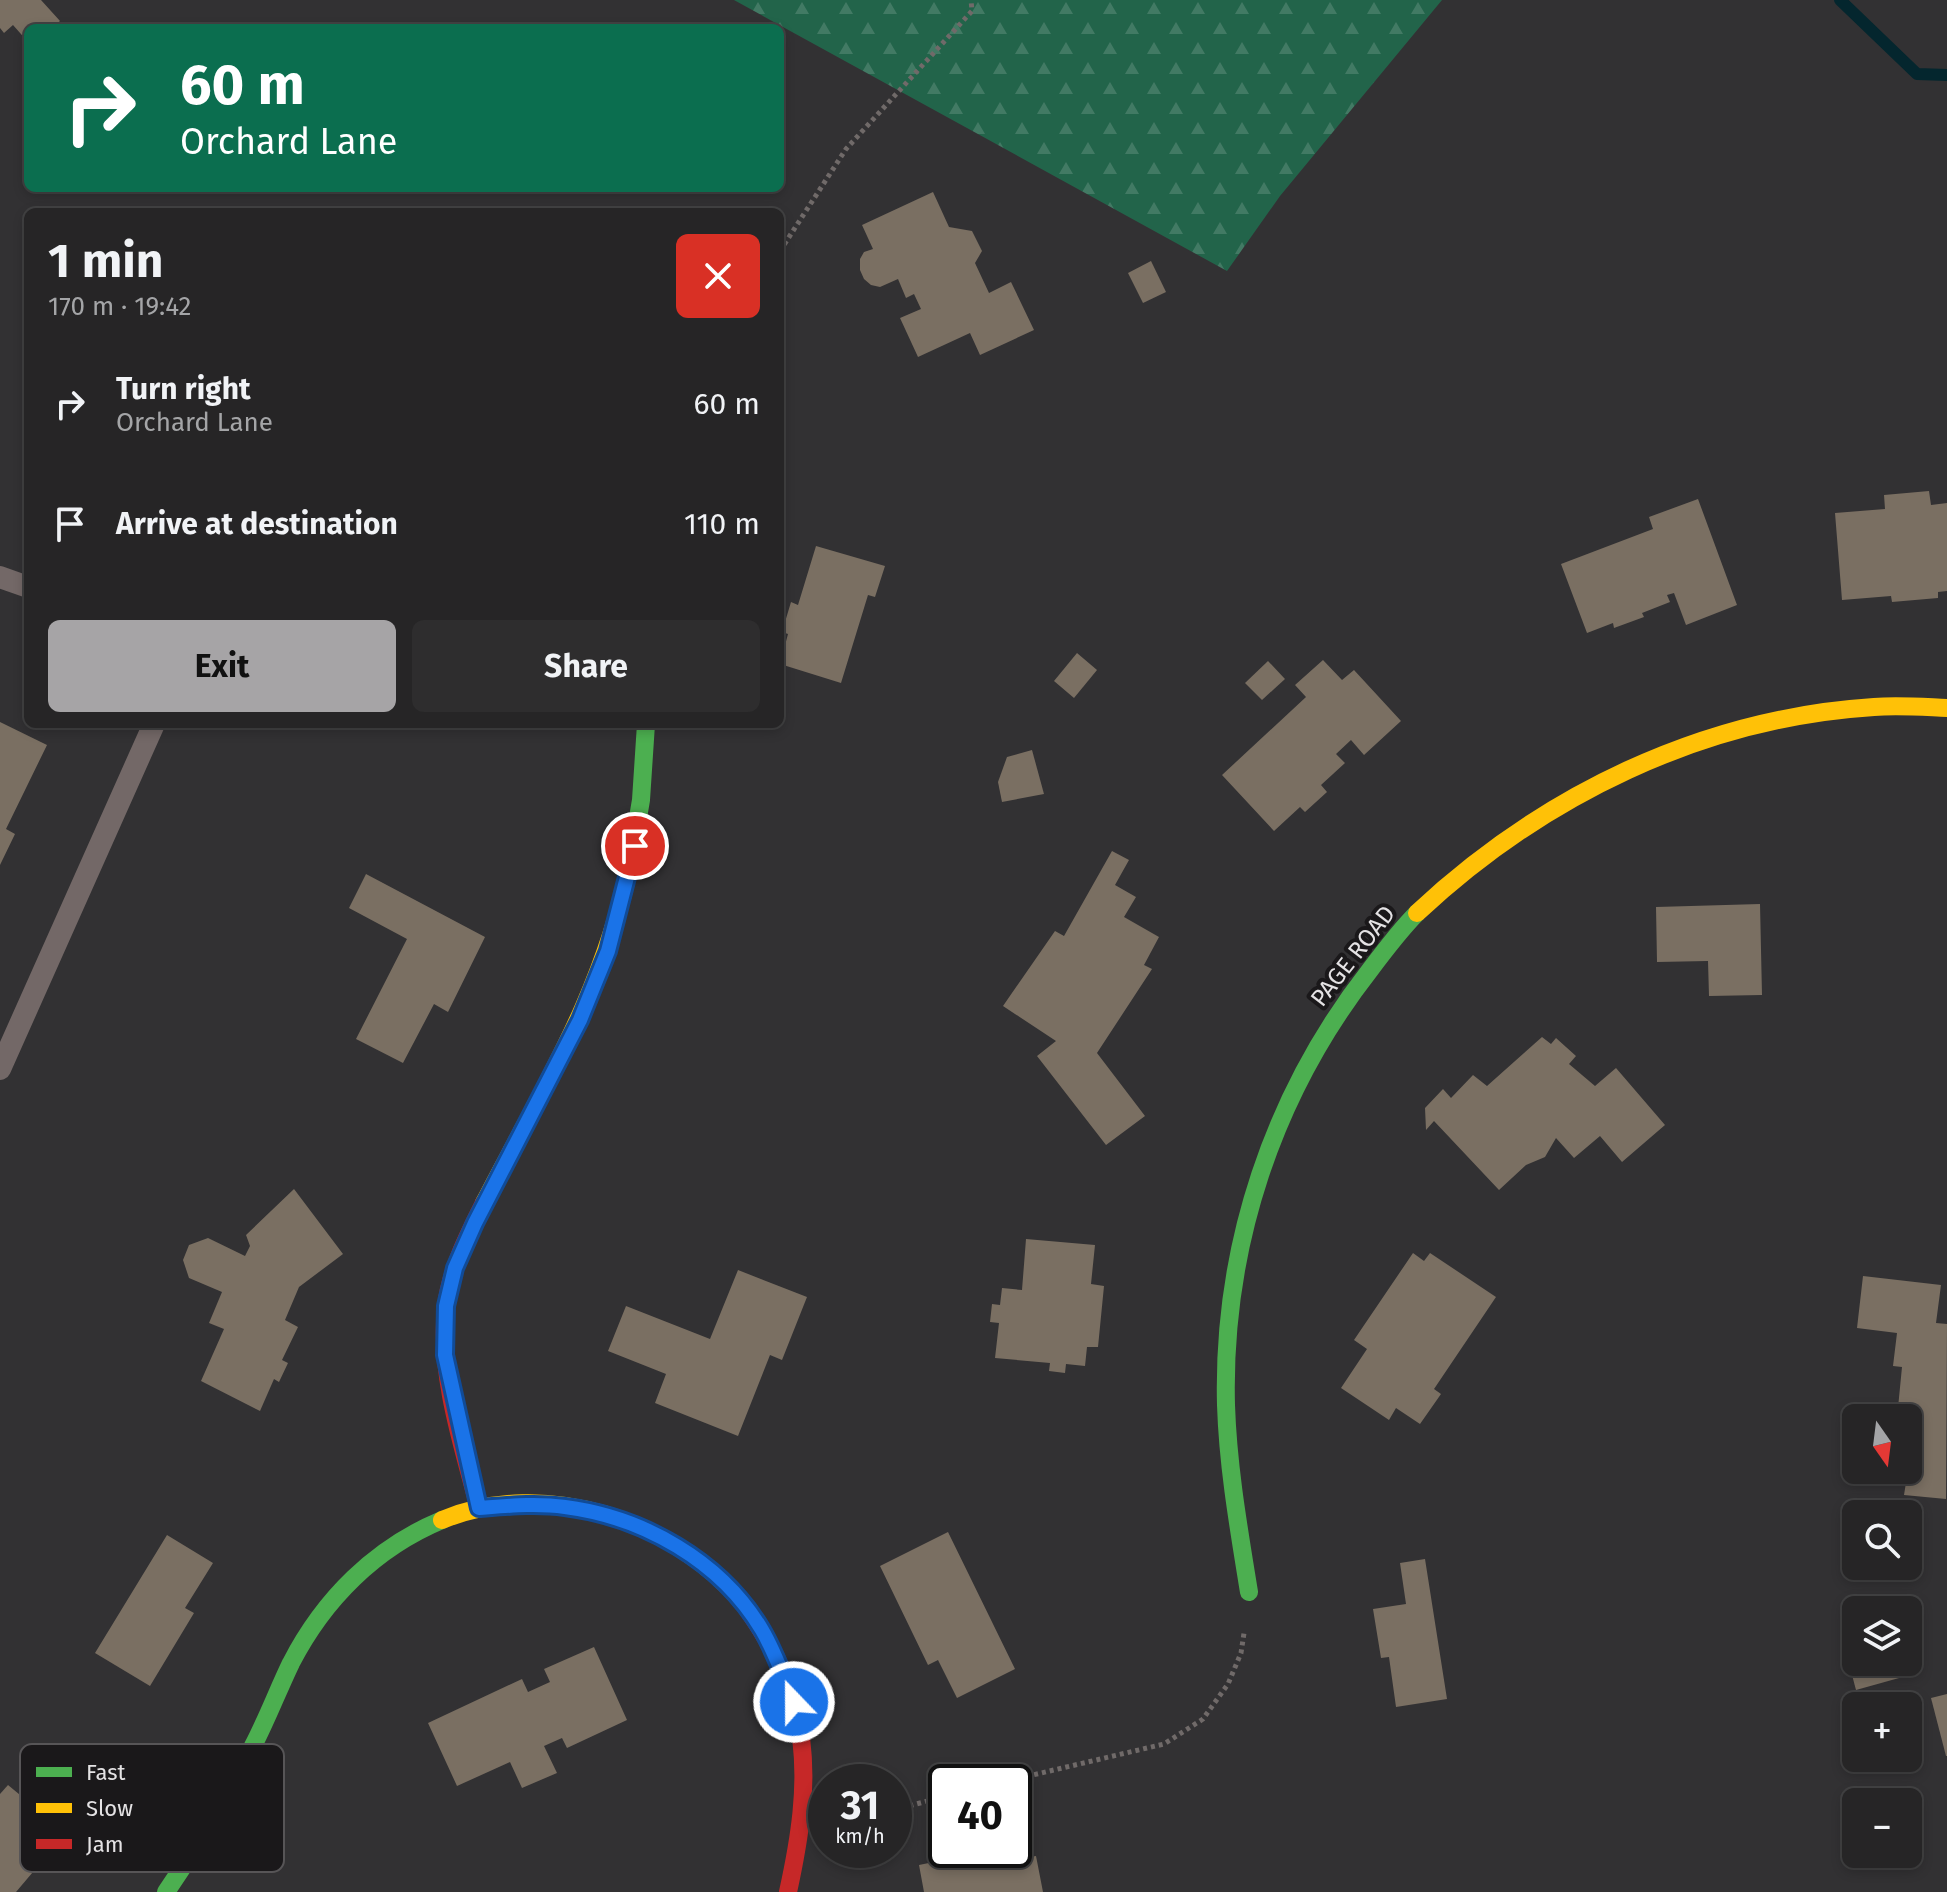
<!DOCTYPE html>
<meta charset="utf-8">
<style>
body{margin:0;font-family:"Fira Sans",sans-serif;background:#2e2d2e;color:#f1f3f6;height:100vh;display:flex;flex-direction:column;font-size:30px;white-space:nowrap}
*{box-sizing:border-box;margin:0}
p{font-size:26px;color:#a4a5a7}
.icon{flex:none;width:44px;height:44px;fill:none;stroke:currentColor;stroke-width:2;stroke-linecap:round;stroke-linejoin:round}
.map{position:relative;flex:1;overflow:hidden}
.details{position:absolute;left:24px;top:208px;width:760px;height:520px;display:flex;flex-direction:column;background:#262526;border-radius:12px;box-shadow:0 4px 12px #0003,0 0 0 2px #424243}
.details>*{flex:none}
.top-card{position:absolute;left:24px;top:24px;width:760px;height:168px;border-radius:12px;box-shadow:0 4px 12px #0003,0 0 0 2px #424243;background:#0b6e4f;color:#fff;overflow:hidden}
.needle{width:52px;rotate:166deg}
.controls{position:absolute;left:1842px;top:1404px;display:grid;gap:16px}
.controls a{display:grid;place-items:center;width:80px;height:80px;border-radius:12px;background:#262526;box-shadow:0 4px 12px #0003,0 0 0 2px #424243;font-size:40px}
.speed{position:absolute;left:808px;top:1764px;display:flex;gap:16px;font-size:40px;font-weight:700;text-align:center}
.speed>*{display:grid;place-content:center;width:104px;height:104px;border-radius:50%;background:#262526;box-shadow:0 4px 12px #0003,0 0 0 2px #424243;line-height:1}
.speed small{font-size:20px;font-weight:400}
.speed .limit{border:4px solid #111;border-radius:12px;background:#fff;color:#111}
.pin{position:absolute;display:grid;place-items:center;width:68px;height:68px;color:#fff;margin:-34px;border:4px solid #fff;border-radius:50%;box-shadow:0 2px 8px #0007}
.me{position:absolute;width:88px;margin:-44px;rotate:338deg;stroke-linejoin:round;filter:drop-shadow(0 0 6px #0008)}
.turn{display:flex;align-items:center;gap:28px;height:168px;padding:0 24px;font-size:36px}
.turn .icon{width:104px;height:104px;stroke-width:2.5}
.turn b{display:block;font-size:56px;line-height:68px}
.round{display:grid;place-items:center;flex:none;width:84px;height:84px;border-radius:12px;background:#2e2d2e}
.summary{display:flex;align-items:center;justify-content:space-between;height:136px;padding:0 24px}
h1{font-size:48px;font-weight:700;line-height:60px}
.action{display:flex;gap:16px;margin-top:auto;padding:16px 24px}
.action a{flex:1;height:92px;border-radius:12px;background:#a6a4a6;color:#111;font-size:32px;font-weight:700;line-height:92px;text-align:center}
.action a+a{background:#2e2d2e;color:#f1f3f6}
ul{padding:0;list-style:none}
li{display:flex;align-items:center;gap:24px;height:120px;padding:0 24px}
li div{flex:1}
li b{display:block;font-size:30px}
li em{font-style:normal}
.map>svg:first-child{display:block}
.forest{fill:url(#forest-firs)}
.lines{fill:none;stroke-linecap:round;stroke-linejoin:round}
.stream{stroke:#04262e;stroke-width:12}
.building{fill:#7a6f62}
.path{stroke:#706a69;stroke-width:5;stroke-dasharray:4 4;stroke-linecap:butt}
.lane{stroke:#736867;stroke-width:22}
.fast{stroke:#4caf50;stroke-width:18}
.slow{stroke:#ffc107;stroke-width:18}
.jam{stroke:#c62828;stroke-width:18}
.route-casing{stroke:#114b97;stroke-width:20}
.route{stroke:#1a73e8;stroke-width:14}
.labels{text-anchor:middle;stroke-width:8;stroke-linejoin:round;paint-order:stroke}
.street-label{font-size:24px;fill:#e4e2e4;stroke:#1a181a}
.key{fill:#1a181a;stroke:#575557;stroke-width:2}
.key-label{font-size:22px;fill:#e4e2e4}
</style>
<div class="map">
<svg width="1947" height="1892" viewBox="0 0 1947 1892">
<defs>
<pattern id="forest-firs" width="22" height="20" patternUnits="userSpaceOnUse" patternTransform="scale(2)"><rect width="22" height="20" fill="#22644a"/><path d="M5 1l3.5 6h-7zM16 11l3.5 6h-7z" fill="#427a64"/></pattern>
</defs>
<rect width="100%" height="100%" fill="#323133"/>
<path class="forest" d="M 734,0 L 1442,0 L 1280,196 L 1227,271 Z"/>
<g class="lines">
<path class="stream" d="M 1840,0 L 1917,74 L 1947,75"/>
</g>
<g class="building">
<path d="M 0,0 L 41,0 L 60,21 L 52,28 L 28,28 L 28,42 L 13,25 L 4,33 L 0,28 Z"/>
<path d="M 933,192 L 949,227 L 972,231 L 982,251 L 975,263 L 989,293 L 1011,282 L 1034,330 L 980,355 L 970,333 L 918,357 L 900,318 L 921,309 L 914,294 L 906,298 L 898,279 L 880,287 L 871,285 L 864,279 L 860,270 L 860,259 L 864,252 L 873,249 L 862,225 Z"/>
<path d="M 1151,261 L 1166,292 L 1143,303 L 1128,273 Z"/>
<path d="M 1929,491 L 1931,505 L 1947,503 L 1947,591 L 1938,592 L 1938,598 L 1892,602 L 1891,596 L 1842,600 L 1835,513 L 1885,509 L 1884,495 Z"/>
<path d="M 1698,499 L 1737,605 L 1686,625 L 1674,593 L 1667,595 L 1670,602 L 1642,613 L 1644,617 L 1614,628 L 1613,623 L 1587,633 L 1561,564 L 1653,529 L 1649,517 Z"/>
<path d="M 816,546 L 885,566 L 875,597 L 868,595 L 841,683 L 780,664 L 788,634 L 782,632 L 791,602 L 798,605 Z"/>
<path d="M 1077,653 L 1097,670 L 1074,698 L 1054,681 Z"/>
<path d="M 1323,660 L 1342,680 L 1354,670 L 1401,721 L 1364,755 L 1351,740 L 1336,754 L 1345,763 L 1321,785 L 1327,792 L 1305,812 L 1300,807 L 1274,831 L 1222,775 L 1306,697 L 1295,685 Z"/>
<path d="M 1268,661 L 1285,679 L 1262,700 L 1245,683 Z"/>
<path d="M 0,722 L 47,745 L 6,829 L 15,834 L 0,865 Z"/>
<path d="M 1032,750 L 1044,794 L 1002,802 L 998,782 L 1007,757 Z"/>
<path d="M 1112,851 L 1129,860 L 1115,885 L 1136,897 L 1124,917 L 1159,937 L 1144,965 L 1152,969 L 1097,1053 L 1145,1116 L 1106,1145 L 1037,1056 L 1056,1041 L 1003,1006 L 1055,931 L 1064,936 Z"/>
<path d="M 366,874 L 485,937 L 448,1012 L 434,1004 L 403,1063 L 356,1039 L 407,939 L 349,908 Z"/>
<path d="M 1760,904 L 1762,995 L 1709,996 L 1708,961 L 1657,962 L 1656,907 Z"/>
<path d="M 1542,1037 L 1551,1044 L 1556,1038 L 1576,1056 L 1569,1064 L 1595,1086 L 1616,1068 L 1665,1125 L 1622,1162 L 1600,1136 L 1574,1158 L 1556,1138 L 1545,1157 L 1526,1165 L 1499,1190 L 1434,1121 L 1426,1130 L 1425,1108 L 1443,1089 L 1451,1098 L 1473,1075 L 1487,1086 Z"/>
<path d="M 294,1189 L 343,1254 L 299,1287 L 285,1320 L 298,1327 L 282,1360 L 288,1363 L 279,1382 L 274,1379 L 260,1411 L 201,1381 L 224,1329 L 209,1323 L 222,1292 L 189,1278 L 183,1260 L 189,1245 L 208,1238 L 245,1256 L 250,1246 L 246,1235 Z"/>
<path d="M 1026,1239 L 1095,1245 L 1091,1284 L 1104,1286 L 1098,1347 L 1087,1347 L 1085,1366 L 1066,1364 L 1065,1373 L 1049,1371 L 1050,1363 L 995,1358 L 999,1323 L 990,1322 L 992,1304 L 1000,1305 L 1002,1288 L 1022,1290 Z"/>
<path d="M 1413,1253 L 1424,1261 L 1430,1253 L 1496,1297 L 1434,1389 L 1441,1394 L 1420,1424 L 1396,1408 L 1389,1420 L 1341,1388 L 1367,1349 L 1354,1340 Z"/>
<path d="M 738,1270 L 807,1297 L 782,1360 L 770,1355 L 738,1436 L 655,1403 L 666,1374 L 608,1351 L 626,1306 L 710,1339 Z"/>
<path d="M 1863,1276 L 1941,1285 L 1936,1323 L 1947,1324 L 1946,1499 L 1904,1495 L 1908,1470 L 1908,1418 L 1897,1418 L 1902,1367 L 1893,1366 L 1897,1333 L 1857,1328 Z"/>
<path d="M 948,1532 L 1015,1669 L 957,1698 L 938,1660 L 928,1665 L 880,1566 Z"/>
<path d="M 167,1535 L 213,1563 L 185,1608 L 194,1613 L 150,1686 L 95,1653 Z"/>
<path d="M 1425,1559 L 1447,1699 L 1396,1707 L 1389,1657 L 1381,1658 L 1373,1609 L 1406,1604 L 1400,1563 Z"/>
<path d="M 1856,1637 L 1856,1662 L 1908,1662 L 1909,1646 L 1917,1673 L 1856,1690 L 1843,1641 Z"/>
<path d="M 594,1647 L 627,1720 L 567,1748 L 562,1738 L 544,1746 L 557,1773 L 522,1788 L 510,1762 L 457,1786 L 428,1723 L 522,1679 L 528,1692 L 550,1682 L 544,1669 Z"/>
<path d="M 1947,1694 L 1947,1756 L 1946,1756 L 1931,1698 Z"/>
<path d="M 8,1785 L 66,1833 L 16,1892 L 0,1892 L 0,1794 Z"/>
<path d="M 992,1850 L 996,1850 L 997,1857 L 1010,1855 L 1011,1860 L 1036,1856 L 1043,1892 L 924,1892 L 919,1865 Z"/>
</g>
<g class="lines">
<g class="path">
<path d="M 780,251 L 846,149 L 972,11 L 971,0"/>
<path d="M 1003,1782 L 1164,1744 L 1203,1719 L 1228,1684 L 1241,1653 L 1244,1633"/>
<path d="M 894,1810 L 946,1796"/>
</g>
<g class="lane">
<path d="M 0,577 L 28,587"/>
<path d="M 0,1069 L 154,724"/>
</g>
<g class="fast">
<path d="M 631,859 L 641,800 L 646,724"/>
<path d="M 1249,1592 C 1239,1530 1228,1468 1226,1405 C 1222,1247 1273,1094 1370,970 C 1385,950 1400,930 1417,913"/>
<path d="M 166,1892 C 198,1845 228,1797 253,1746 C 267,1719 278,1690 291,1663 C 324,1599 375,1548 442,1520"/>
</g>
<g class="slow">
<path d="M 1417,913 C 1542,796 1701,718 1874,707 C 1898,705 1923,707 1947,708"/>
<path d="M 484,1203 C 544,1087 605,990 631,859"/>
<path d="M 442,1520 C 544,1477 674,1521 742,1602"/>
</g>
<g class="jam">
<path d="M 479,1508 C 462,1444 439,1374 446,1307 C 450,1270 468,1235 484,1203"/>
<path d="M 742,1602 C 814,1700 813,1778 788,1892"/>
</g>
</g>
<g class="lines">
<g class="route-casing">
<path id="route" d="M 635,846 L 608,951 L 580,1020 L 475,1223 L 455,1268 L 446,1306 L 445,1355 L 479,1508 C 507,1506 536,1503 565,1507 C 643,1517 721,1561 762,1630 C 775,1652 784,1678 794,1702"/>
</g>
<use href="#route" class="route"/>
</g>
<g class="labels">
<g class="street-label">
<text transform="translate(1353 956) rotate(-52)" y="8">PAGE ROAD</text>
</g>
</g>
<rect x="20" y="1744" width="264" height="128" rx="12" class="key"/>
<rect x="36" y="1767" width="36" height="10" fill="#4caf50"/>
<rect x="36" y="1803" width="36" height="10" fill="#ffc107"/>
<rect x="36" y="1839" width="36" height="10" fill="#c62828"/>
<g class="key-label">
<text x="86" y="1780">Fast</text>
<text x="86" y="1816">Slow</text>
<text x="86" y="1852">Jam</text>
</g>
</svg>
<div class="controls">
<a><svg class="needle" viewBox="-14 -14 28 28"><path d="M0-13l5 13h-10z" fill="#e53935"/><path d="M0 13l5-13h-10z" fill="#a4a5a7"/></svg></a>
<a><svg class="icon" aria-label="search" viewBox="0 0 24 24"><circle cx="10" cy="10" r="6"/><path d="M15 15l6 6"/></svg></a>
<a><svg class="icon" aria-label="layers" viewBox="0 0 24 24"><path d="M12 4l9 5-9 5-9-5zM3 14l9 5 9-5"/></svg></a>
<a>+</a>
<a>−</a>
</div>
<div class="speed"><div>31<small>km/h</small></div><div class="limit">40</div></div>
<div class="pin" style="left:635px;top:846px;background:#d93025"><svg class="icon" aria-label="arrive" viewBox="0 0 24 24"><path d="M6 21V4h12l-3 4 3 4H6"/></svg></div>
<svg class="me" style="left:794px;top:1702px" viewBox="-20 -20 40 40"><circle r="17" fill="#1a73e8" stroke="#fff" stroke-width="3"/><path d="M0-11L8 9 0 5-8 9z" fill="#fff"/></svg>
<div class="top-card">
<div class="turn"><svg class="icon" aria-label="right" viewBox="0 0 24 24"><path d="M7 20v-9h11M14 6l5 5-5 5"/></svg><div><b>60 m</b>Orchard Lane</div></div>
</div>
<section class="details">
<div class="summary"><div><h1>1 min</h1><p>170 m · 19:42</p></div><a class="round" style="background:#d93025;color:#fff"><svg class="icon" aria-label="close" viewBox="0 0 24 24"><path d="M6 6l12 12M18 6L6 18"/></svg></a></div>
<ul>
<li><svg class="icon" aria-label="right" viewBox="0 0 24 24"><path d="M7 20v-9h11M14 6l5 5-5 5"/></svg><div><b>Turn right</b><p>Orchard Lane</p></div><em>60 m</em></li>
<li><svg class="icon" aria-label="arrive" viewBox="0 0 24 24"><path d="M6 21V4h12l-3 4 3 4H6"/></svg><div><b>Arrive at destination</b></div><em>110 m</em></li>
</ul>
<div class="action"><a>Exit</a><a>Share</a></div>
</section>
</div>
